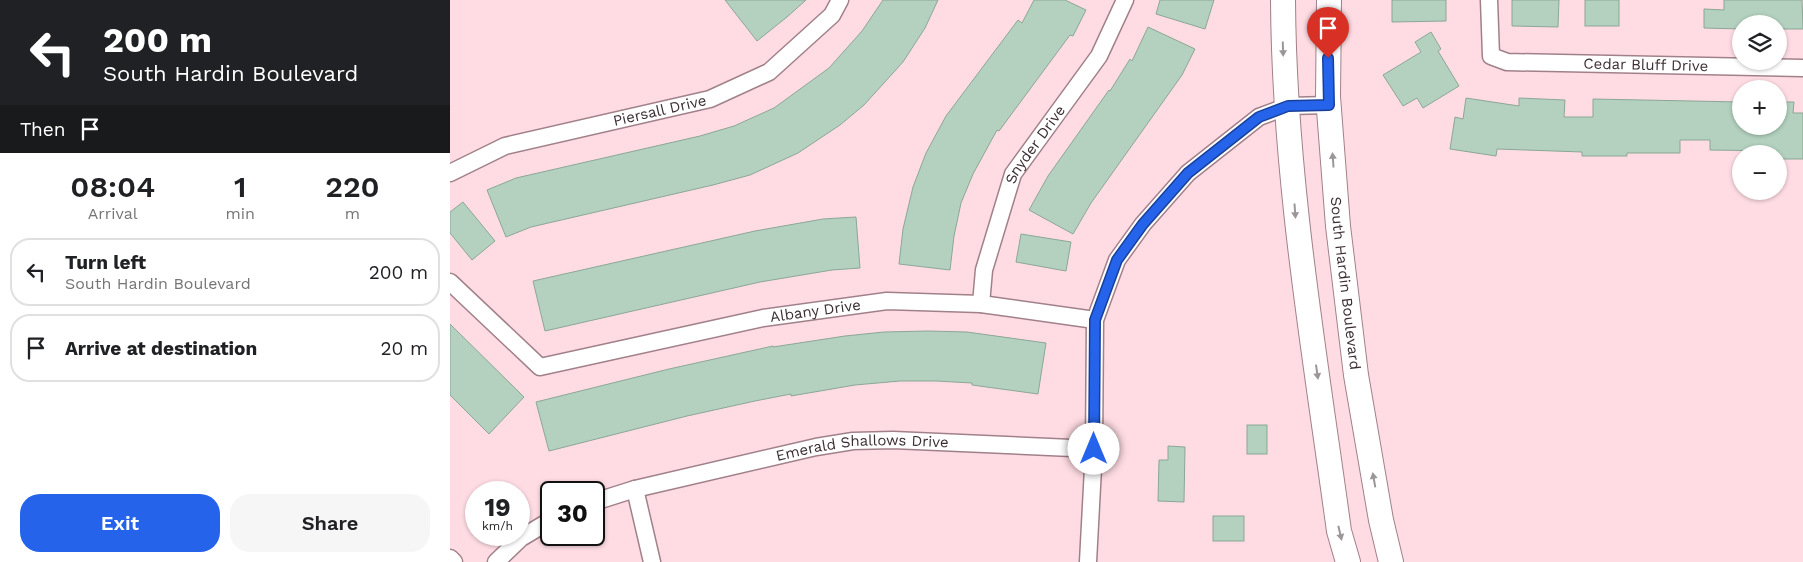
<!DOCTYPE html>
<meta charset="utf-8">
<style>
body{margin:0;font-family:"Work Sans",sans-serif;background:#f6f6f6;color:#202124;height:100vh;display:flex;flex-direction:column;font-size:19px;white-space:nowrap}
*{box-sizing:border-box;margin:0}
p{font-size:16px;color:#757577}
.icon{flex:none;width:28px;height:28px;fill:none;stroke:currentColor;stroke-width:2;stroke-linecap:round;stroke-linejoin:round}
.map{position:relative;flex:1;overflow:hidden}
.panel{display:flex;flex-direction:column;background:#fff;width:450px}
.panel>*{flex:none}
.top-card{background:#202124;color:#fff;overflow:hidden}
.controls{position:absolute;left:1282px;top:15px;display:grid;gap:10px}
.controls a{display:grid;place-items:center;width:55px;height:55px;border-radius:50%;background:#fff;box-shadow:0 1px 4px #0004;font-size:25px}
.speed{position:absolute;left:15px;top:481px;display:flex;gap:10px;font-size:25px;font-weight:700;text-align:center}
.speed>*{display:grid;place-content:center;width:65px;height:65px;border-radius:50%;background:#fff;box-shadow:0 1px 4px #0004;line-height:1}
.speed small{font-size:12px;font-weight:400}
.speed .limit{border:2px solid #111;border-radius:8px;background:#fff;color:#111}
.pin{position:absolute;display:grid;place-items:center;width:42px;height:42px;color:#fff;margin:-51px -21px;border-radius:50% 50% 50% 0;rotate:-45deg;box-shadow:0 0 5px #0007}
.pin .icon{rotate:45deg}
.me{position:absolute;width:55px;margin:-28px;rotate:0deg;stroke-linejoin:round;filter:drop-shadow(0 0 4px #0008)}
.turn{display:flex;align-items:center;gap:18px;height:105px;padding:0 20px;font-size:22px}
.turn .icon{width:65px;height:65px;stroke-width:2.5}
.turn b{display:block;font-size:35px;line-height:42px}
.then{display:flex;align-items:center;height:48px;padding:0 20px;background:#0003;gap:10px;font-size:19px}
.eta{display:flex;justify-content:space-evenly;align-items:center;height:85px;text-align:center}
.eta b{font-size:30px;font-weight:600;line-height:35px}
.primary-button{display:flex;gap:10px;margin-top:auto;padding:10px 20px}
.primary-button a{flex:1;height:58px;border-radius:20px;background:#2563eb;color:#fff;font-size:20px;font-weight:600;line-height:58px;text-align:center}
.primary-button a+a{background:#f6f6f6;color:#202124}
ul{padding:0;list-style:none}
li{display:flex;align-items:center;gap:15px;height:68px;margin:0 10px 8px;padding:0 10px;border:2px solid #e0e0e0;border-radius:20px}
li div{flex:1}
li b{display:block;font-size:19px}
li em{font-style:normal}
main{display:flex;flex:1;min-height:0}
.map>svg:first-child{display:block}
.building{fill:#b3d1be;stroke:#8ba795}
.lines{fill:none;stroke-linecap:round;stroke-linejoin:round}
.minor-casing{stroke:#a18189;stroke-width:19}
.secondary-casing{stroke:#a18189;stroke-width:26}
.minor{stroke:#fff;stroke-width:16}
.secondary{stroke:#fff;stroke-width:24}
.oneway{fill:#9d9698}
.route-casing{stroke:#184099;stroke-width:12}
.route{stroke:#2563eb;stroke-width:9}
.labels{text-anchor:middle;stroke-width:4;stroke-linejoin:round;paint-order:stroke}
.street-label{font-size:15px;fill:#3b2e31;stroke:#ffdce4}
</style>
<main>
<section class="panel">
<div class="top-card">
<div class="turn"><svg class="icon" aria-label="left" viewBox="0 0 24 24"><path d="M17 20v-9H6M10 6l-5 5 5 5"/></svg><div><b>200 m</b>South Hardin Boulevard</div></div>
<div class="then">Then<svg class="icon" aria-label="arrive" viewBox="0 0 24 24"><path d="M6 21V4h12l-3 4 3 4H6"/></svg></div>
</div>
<div class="eta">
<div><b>08:04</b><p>Arrival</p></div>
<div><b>1</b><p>min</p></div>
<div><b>220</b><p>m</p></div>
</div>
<ul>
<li><svg class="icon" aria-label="left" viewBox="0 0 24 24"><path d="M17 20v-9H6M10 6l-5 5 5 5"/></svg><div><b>Turn left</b><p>South Hardin Boulevard</p></div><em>200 m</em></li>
<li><svg class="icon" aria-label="arrive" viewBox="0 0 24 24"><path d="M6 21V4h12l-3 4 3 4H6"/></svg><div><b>Arrive at destination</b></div><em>20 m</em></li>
</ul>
<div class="primary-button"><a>Exit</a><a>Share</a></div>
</section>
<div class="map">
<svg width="1353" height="562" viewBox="0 0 1353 562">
<rect width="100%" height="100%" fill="#ffdce4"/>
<g class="building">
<path d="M 275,0 L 356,0 L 337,17 L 307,41 Z"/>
<path d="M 433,0 L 488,0 L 475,28 L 453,62 L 414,105 L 390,125 L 348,153 L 300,175 L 263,185 L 81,227 L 56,237 L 37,190 L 66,178 L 250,136 L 284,126 L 324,108 L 379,68 L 412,31 Z"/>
<path d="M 584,0 L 615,0 L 636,10 L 623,36 L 620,35 L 549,131 L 547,130 L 523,174 L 511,203 L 504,236 L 500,270 L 449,264 L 453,229 L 463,187 L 476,153 L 496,116 L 568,20 L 572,23 Z"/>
<path d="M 710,0 L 764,0 L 755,29 L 706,14 Z"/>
<path d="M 942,0 L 996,0 L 996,21 L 942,22 Z"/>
<path d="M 1062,0 L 1109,0 L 1108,27 L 1062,26 Z"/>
<rect x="1135" y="0" width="34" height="26"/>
<path d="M 1274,0 L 1352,0 L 1353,29 L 1329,29 L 1329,24 L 1291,24 L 1291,29 L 1254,28 L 1254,9 L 1274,10 Z"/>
<path d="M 698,27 L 745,49 L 732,75 L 641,203 L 623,234 L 579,210 L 598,176 L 659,90 L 660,91 L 680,59 L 682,61 Z"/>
<path d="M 981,32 L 991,49 L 988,51 L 1009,86 L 973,108 L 967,98 L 953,106 L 933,75 L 971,52 L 965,42 Z"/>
<path d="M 1016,98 L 1069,106 L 1069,98 L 1115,100 L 1114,117 L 1143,117 L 1143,99 L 1291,102 L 1291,126 L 1329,126 L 1329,102 L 1344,102 L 1343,113 L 1353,113 L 1353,159 L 1329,159 L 1327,151 L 1260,150 L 1260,140 L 1230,140 L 1230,153 L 1177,153 L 1177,156 L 1132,156 L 1132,152 L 1047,149 L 1046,156 L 1000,149 L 1005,117 L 1013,119 Z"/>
<path d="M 13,202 L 45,241 L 22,260 L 0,233 L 0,212 Z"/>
<path d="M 406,217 L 410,268 L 382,270 L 310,282 L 95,331 L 83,281 L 305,231 L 373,219 Z"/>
<path d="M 571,234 L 621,242 L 616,271 L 566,262 Z"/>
<path d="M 0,324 L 74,397 L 39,434 L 0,395 Z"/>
<path d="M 478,331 L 517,332 L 596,343 L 588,394 L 522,385 L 522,383 L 486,381 L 450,381 L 405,385 L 341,396 L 341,394 L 305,401 L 237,416 L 99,451 L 86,402 L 219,369 L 323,346 L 323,347 L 395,336 L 434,332 Z"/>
<rect x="797" y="425" width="20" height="29"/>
<path d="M 718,446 L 735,447 L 734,502 L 708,501 L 709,460 L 718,460 Z"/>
<rect x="763" y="516" width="31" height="25"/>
</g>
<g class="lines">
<g class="minor-casing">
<g id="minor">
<path id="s1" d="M 1039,0 L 1041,56 L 1057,62 L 1353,68"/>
<path id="s2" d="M 0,173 L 55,146 L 260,99 L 319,72 L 382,15 L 390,0"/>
<path id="s3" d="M 0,282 L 90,367 L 313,318 L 437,301 L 531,304 L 645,320"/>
<path id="s4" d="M 531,304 L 534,270 L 563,174 L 649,56 L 675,0"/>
<path d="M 185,489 L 202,562"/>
<path id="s5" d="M 144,502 L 185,489 L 366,447 L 403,441 L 443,440 L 644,449"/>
<path d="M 0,558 L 4,562"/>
<path d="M 46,562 L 71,538 L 101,520"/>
<path d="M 638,562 L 644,449 L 645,320 L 667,260 L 693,224 L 738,173 L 809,117 L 838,106 L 879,105"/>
</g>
</g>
<g class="secondary-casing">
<g id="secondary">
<path d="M 833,0 C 834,178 865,355 889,531 L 898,562"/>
<path id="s6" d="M 879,0 L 878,97 L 888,226 L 906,375 L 931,520 L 941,562"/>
</g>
</g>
<use href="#minor" class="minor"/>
<use href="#secondary" class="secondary"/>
</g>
<defs><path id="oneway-solid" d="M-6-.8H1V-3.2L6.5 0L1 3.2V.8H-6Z" transform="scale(1.25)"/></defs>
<g class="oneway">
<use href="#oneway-solid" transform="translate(833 49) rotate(88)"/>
<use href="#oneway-solid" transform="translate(883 160) rotate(-94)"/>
<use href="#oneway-solid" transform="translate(845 211) rotate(86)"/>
<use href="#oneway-solid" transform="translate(867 372) rotate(82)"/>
<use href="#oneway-solid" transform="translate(924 480) rotate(-100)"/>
<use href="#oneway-solid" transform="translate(890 533) rotate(77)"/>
</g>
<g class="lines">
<g class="route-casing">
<path id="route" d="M 644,449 L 645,320 L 667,260 L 693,224 L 738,173 L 809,117 L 838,106 L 879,105 L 878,58"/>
</g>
<use href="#route" class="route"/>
</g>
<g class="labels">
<g class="street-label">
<text dy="5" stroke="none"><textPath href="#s1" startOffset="212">Cedar Bluff Drive</textPath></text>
<text dy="5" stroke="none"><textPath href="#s2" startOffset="220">Piersall Drive</textPath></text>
<text dy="5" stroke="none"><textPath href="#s4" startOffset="171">Snyder Drive</textPath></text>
<text dy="5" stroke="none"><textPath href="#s6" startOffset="284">South Hardin Boulevard</textPath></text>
<text dy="5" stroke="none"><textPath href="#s3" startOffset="405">Albany Drive</textPath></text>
<text dy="5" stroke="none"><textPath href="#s5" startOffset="275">Emerald Shallows Drive</textPath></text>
</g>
</g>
</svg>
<div class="controls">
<a><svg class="icon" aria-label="layers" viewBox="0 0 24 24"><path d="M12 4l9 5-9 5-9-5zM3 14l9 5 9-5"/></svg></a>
<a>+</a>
<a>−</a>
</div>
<div class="speed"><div>19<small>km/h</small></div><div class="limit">30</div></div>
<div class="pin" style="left:878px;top:58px;background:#d93025"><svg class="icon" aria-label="arrive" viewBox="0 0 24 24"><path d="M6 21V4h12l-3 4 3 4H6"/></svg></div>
<svg class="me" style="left:644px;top:449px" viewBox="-20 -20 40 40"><circle r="19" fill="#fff"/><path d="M0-13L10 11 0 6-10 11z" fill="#2563eb"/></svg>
</div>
</main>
